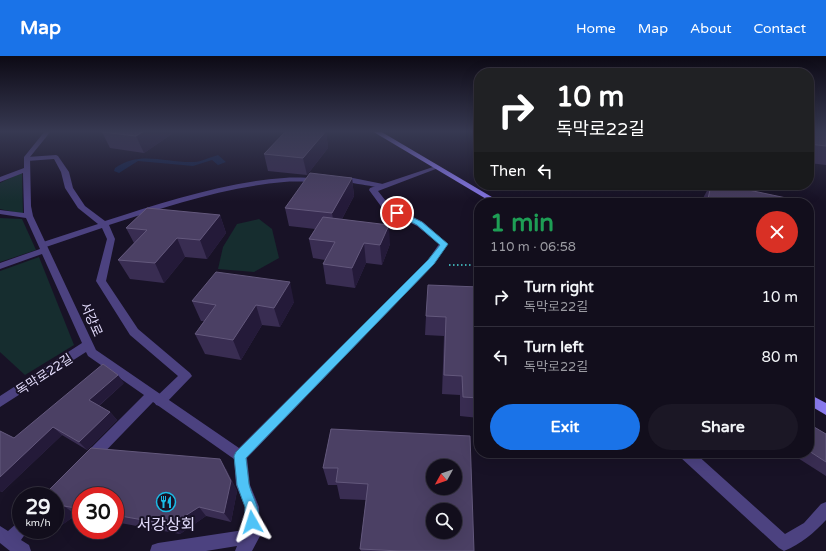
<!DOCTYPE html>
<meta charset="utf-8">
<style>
body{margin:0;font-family:"Varela Round","Noto Sans KR",sans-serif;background:#1b1725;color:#f1f3f6;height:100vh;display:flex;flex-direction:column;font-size:15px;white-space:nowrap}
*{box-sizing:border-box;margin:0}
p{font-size:13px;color:#9c9ca3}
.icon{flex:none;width:22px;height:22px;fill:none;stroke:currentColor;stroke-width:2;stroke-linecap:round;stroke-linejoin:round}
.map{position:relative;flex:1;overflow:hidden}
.side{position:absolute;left:474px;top:142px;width:340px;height:260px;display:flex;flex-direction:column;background:#120e1c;border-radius:16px;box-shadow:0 4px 16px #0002,0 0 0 1px #312e3b}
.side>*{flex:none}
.banner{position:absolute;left:474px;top:12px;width:340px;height:122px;border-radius:16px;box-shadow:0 4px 16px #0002,0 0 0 1px #312e3b;background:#202124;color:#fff;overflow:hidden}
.needle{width:26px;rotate:230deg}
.controls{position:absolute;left:426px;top:403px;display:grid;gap:8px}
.controls a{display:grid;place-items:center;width:36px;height:36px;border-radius:50%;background:#120e1c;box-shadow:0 4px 16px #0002,0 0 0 1px #312e3b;font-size:20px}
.speed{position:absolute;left:12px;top:431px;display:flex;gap:8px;font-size:20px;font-weight:700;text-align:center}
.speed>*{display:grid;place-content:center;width:52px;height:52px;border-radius:50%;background:#120e1c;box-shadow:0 4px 16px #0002,0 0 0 1px #312e3b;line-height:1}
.speed small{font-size:10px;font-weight:400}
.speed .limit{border:6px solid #d22;background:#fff;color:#111}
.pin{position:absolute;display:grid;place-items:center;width:34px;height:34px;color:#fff;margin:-17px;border:2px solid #fff;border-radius:50%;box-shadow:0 1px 4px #0007}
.me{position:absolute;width:44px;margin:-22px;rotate:354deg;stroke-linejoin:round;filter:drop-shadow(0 0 3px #0008)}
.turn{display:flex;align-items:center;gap:14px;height:84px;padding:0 16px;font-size:18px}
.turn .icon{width:52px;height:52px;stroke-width:2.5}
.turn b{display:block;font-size:28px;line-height:34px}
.then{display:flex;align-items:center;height:38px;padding:0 16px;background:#0003;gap:8px;font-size:15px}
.round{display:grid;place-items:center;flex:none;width:42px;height:42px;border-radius:21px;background:#1b1725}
.head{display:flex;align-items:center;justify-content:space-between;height:68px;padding:0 16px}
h1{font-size:24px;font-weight:800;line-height:30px;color:#1e9e55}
.button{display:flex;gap:8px;margin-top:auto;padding:8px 16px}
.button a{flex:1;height:46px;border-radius:24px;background:#1a73e8;color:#fff;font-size:16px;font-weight:800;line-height:46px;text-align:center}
.button a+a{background:#1b1725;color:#f1f3f6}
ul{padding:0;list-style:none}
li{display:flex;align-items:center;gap:12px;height:60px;padding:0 16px;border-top:1px solid #312e3b}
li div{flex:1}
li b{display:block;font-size:15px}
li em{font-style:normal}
header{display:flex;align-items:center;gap:24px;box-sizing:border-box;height:56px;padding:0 20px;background:#1a73e8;color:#fff}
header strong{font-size:19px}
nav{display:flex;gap:22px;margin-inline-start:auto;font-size:14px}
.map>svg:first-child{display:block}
.green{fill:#162d2f}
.water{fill:#142248}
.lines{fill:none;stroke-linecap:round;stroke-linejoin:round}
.path{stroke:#3da7ad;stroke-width:2;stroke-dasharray:1.5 2.5;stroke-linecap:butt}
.lane{fill:#4c4280;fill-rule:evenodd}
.street{fill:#4c4280;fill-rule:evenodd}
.secondary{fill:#8c7cf1;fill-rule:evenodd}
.wall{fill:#392d52}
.shaded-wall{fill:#241a39}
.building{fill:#4b4064;stroke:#63587c;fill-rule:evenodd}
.route{fill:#4fc3f7;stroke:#337fa1}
.labels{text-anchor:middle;stroke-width:4;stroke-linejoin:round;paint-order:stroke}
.street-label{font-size:13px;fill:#e2dbfb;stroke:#181226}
.near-poi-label{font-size:16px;fill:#e2dbfb;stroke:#181226}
</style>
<header>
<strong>Map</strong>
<nav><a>Home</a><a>Map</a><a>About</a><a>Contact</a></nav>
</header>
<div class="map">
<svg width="826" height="495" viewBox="0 0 826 495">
<rect width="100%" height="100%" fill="#181226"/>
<g class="green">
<path d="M 22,116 L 23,158 L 0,153 L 0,127 Z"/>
<path d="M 0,162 L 22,163 L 36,194 L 0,206 Z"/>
<path d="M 259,163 L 272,173 L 279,202 L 254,216 L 218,213 L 223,191 L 237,168 Z"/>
<path d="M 39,201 L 74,289 L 25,319 L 0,296 L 0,215 Z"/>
</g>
<path class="water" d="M 218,99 L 226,106 L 218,109 L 212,104 L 193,110 L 138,105 L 119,117 L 114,115 L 115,112 C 140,94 166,107 194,106 C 201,106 210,101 218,99 Z"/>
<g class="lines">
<path class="path" d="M 449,209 L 479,209"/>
<g class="lane">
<path d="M 56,99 L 58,100 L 69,116 L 73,132 L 85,150 L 105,165 C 162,147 225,126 284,122 C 295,121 307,122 318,122 L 322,124 L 318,126 C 307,126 295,125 284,126 C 225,131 165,151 109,169 L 115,183 L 106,225 L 138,273 L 190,317 L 192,320 L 164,349 L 160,350 L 156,349 L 154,345 L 156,341 L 178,320 L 130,279 L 96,225 L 107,183 L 102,172 L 46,191 L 43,192 L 39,189 L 40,187 L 98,168 L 78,152 L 65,132 L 61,116 L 54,103 L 27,105 L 24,103 L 27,101 Z"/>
<path d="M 337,121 L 348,121 L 383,128 L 387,130 L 383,132 C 376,131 339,125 336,123 Z"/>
</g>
<g class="street">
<path d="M 45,75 L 51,75 L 30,101 L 31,150 L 33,160 L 96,294 L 239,392 L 428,204 L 439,188 L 417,170 L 383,153 L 369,134 L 370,132 L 436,110 L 441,111 L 378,135 L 389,149 L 423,166 L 448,188 L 434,208 L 247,402 L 250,429 L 259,451 L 260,480 L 252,495 L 235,495 L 237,490 L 206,495 L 150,495 L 152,489 L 158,487 L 244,474 L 245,451 L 236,429 L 234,403 L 153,346 L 94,407 L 89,409 L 84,407 L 82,403 L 84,399 L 144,339 L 88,300 L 86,296 L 0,351 L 0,340 L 82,287 L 42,198 L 0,213 L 0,207 L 40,193 L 26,162 L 0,158 L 0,154 L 24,157 L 23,117 L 0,126 L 0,121 L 24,112 L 24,101 Z"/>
<path d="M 678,397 L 695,397 L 785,478 L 804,467 L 821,448 L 826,446 L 826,464 C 814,477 801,488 784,495 L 779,492 L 680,401 Z"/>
<path d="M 21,465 L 21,474 L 28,474 L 21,484 L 29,489 L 31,495 L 10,495 L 0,487 L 0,470 L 8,475 L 16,468 Z"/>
</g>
<g class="secondary">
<path d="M 372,75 L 380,75 L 502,147 L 493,147 Z"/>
<path d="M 809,338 L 826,347 L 826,359 L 809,349 Z"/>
</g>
</g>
<g class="wall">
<path d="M 176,75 L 144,97 L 110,92 L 102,76 Z"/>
<path d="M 326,75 L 328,92 L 307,119 L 268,115 L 264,98 Z"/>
<path d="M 809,75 L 826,75 L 826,109 L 809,107 Z"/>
<path d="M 352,122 L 354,140 L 342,163 L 390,188 L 382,209 L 366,207 L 355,232 L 326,228 L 323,208 L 325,204 L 313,202 L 309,183 L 315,173 L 289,170 L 285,152 Z"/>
<path d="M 710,129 L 725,129 L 792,147 L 702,147 L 702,144 Z"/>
<path d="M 220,159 L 226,177 L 207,203 L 185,201 L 164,227 L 130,223 L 118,204 L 134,187 L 126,172 Z"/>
<path d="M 479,231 L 479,362 L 460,360 L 460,339 L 442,338 L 444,280 L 425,279 L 426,260 Z"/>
<path d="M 192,245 L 294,246 L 280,271 L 262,269 L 241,304 L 205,298 L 195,278 L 204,265 L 201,265 Z"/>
<path d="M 124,327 L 99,350 L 110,356 L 117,364 L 87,394 L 62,379 L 2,436 L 0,435 L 0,375 L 14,382 Z"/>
<path d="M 809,368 L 826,378 L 826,420 L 790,397 L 809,397 Z"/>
<path d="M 331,373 L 474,495 L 361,495 L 360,493 L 366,444 L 340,443 L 337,429 L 328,429 L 323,412 Z"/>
<path d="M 226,413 L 237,435 L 231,466 L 206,460 L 180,478 L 115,466 L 115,440 L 81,440 L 81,460 L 76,459 L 59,471 L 55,440 Z"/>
</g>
<g class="shaded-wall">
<path d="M 144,75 L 176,75 L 144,97 L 136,80 Z"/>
<path d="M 326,75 L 328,92 L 307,119 L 303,102 Z"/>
<path d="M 352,122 L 354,140 L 335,176 L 332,157 Z"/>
<path d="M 220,159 L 226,177 L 207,203 L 200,184 Z"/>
<path d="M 389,169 L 390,188 L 382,209 L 380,189 Z"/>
<path d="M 177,182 L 185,201 L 164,227 L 155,207 Z"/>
<path d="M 364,187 L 366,207 L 355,232 L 352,212 Z"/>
<path d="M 290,226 L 294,246 L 280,271 L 274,252 Z"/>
<path d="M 256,249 L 262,269 L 241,304 L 233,284 Z"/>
<path d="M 118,319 L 124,327 L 96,352 L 89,344 Z"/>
<path d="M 110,356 L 117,364 L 87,394 L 79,386 Z"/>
<path d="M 53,371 L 62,379 L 2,436 L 0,435 L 0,421 Z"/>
<path d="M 220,403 L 226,413 L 237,435 L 231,466 L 224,457 Z"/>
<path d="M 64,450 L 76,459 L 59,471 L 55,468 L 55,456 Z"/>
<path d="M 199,451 L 206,460 L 180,478 L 171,469 Z"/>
</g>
<g class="building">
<path d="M 103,75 L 144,75 L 136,80 L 102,76 Z"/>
<path d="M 286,75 L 326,75 L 303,102 L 264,98 Z"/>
<path d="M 809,75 L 826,75 L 826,90 L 809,88 Z"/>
<path d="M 310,117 L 352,122 L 332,157 L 285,152 Z"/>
<path d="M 711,129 L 725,129 L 791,143 L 792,147 L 726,147 L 708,143 Z"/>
<path d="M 147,152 L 220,159 L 200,184 L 177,182 L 155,207 L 118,204 L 147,174 L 126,172 Z"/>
<path d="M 323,161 L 389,169 L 380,189 L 364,187 L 352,212 L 323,208 L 335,186 L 309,183 Z"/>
<path d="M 216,216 L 290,226 L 274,252 L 256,249 L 233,284 L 195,278 L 216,249 L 192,245 Z"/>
<path d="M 428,229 L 479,231 L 479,342 L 463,341 L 462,320 L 444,319 L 446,261 L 426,260 Z"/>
<path d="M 103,308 L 118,319 L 89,344 L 110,356 L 79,386 L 53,371 L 0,421 L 0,375 L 14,382 Z"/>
<path d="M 809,368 L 826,378 L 826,406 L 809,395 Z"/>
<path d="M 331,373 L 470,380 L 474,495 L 400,495 L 360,493 L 368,428 L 336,426 L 338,412 L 323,412 ZM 433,410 L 455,410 L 455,432 L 433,432 ZM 433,454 L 455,454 L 455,476 L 433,476 Z"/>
<path d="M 91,392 L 220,403 L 231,425 L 224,457 L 199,451 L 171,469 L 115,459 L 115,440 L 81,440 L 81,453 L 64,450 L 55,456 L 55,440 L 46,440 L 46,437 Z"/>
</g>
<linearGradient id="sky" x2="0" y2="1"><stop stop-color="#0d0a15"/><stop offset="0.52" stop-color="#373952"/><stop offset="1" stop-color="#373952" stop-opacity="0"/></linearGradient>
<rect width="826" height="145" fill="url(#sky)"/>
<path class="route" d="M 397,154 L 422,166 L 448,188 L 434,208 L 246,402 C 247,411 248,419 249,428 C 252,442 263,455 257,470 L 252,472 L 247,470 L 245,466 L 245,451 L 237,429 L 234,400 L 236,396 L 428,204 L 440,189 L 417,169 L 395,158 L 394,157 Z"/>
<defs>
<g id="restaurant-ring" transform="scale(1)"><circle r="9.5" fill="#181226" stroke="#1bbbe6" stroke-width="1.5"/><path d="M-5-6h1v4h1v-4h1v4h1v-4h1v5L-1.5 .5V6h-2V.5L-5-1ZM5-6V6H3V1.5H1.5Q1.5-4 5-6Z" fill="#1bbbe6"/></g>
</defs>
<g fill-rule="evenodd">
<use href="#restaurant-ring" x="166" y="446"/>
</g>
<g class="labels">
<g class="street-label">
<text transform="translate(92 263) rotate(66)" y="5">서강로</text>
<text transform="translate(44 318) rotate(-33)" y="5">독막로22길</text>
</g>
<g class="near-poi-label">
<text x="166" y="474">서강상회</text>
</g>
</g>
</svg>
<div class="controls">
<a><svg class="needle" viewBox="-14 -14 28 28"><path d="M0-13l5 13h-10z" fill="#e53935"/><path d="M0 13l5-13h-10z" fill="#9c9ca3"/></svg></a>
<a><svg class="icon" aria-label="search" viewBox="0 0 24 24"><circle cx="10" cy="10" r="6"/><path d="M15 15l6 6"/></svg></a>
</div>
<div class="speed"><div>29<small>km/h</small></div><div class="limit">30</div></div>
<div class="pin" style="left:397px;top:157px;background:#d93025"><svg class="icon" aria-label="arrive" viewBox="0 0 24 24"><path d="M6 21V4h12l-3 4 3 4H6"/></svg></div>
<svg class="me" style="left:252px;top:466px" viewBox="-20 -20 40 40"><path d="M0-17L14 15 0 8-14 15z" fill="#4fc3f7" stroke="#fff" stroke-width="4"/></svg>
<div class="banner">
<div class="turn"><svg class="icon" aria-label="right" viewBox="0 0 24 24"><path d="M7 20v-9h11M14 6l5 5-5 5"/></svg><div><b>10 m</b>독막로22길</div></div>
<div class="then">Then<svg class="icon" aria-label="left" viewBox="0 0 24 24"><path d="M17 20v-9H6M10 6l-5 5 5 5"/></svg></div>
</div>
<section class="side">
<div class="head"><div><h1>1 min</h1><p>110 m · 06:58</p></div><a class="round" style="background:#d93025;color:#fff"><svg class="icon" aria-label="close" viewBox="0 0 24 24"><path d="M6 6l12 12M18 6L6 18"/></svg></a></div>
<ul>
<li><svg class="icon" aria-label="right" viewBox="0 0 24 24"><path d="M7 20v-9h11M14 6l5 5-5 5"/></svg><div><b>Turn right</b><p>독막로22길</p></div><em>10 m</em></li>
<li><svg class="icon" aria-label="left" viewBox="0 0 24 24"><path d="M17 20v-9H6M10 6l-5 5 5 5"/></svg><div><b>Turn left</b><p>독막로22길</p></div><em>80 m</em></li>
</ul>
<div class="button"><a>Exit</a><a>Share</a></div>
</section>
</div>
